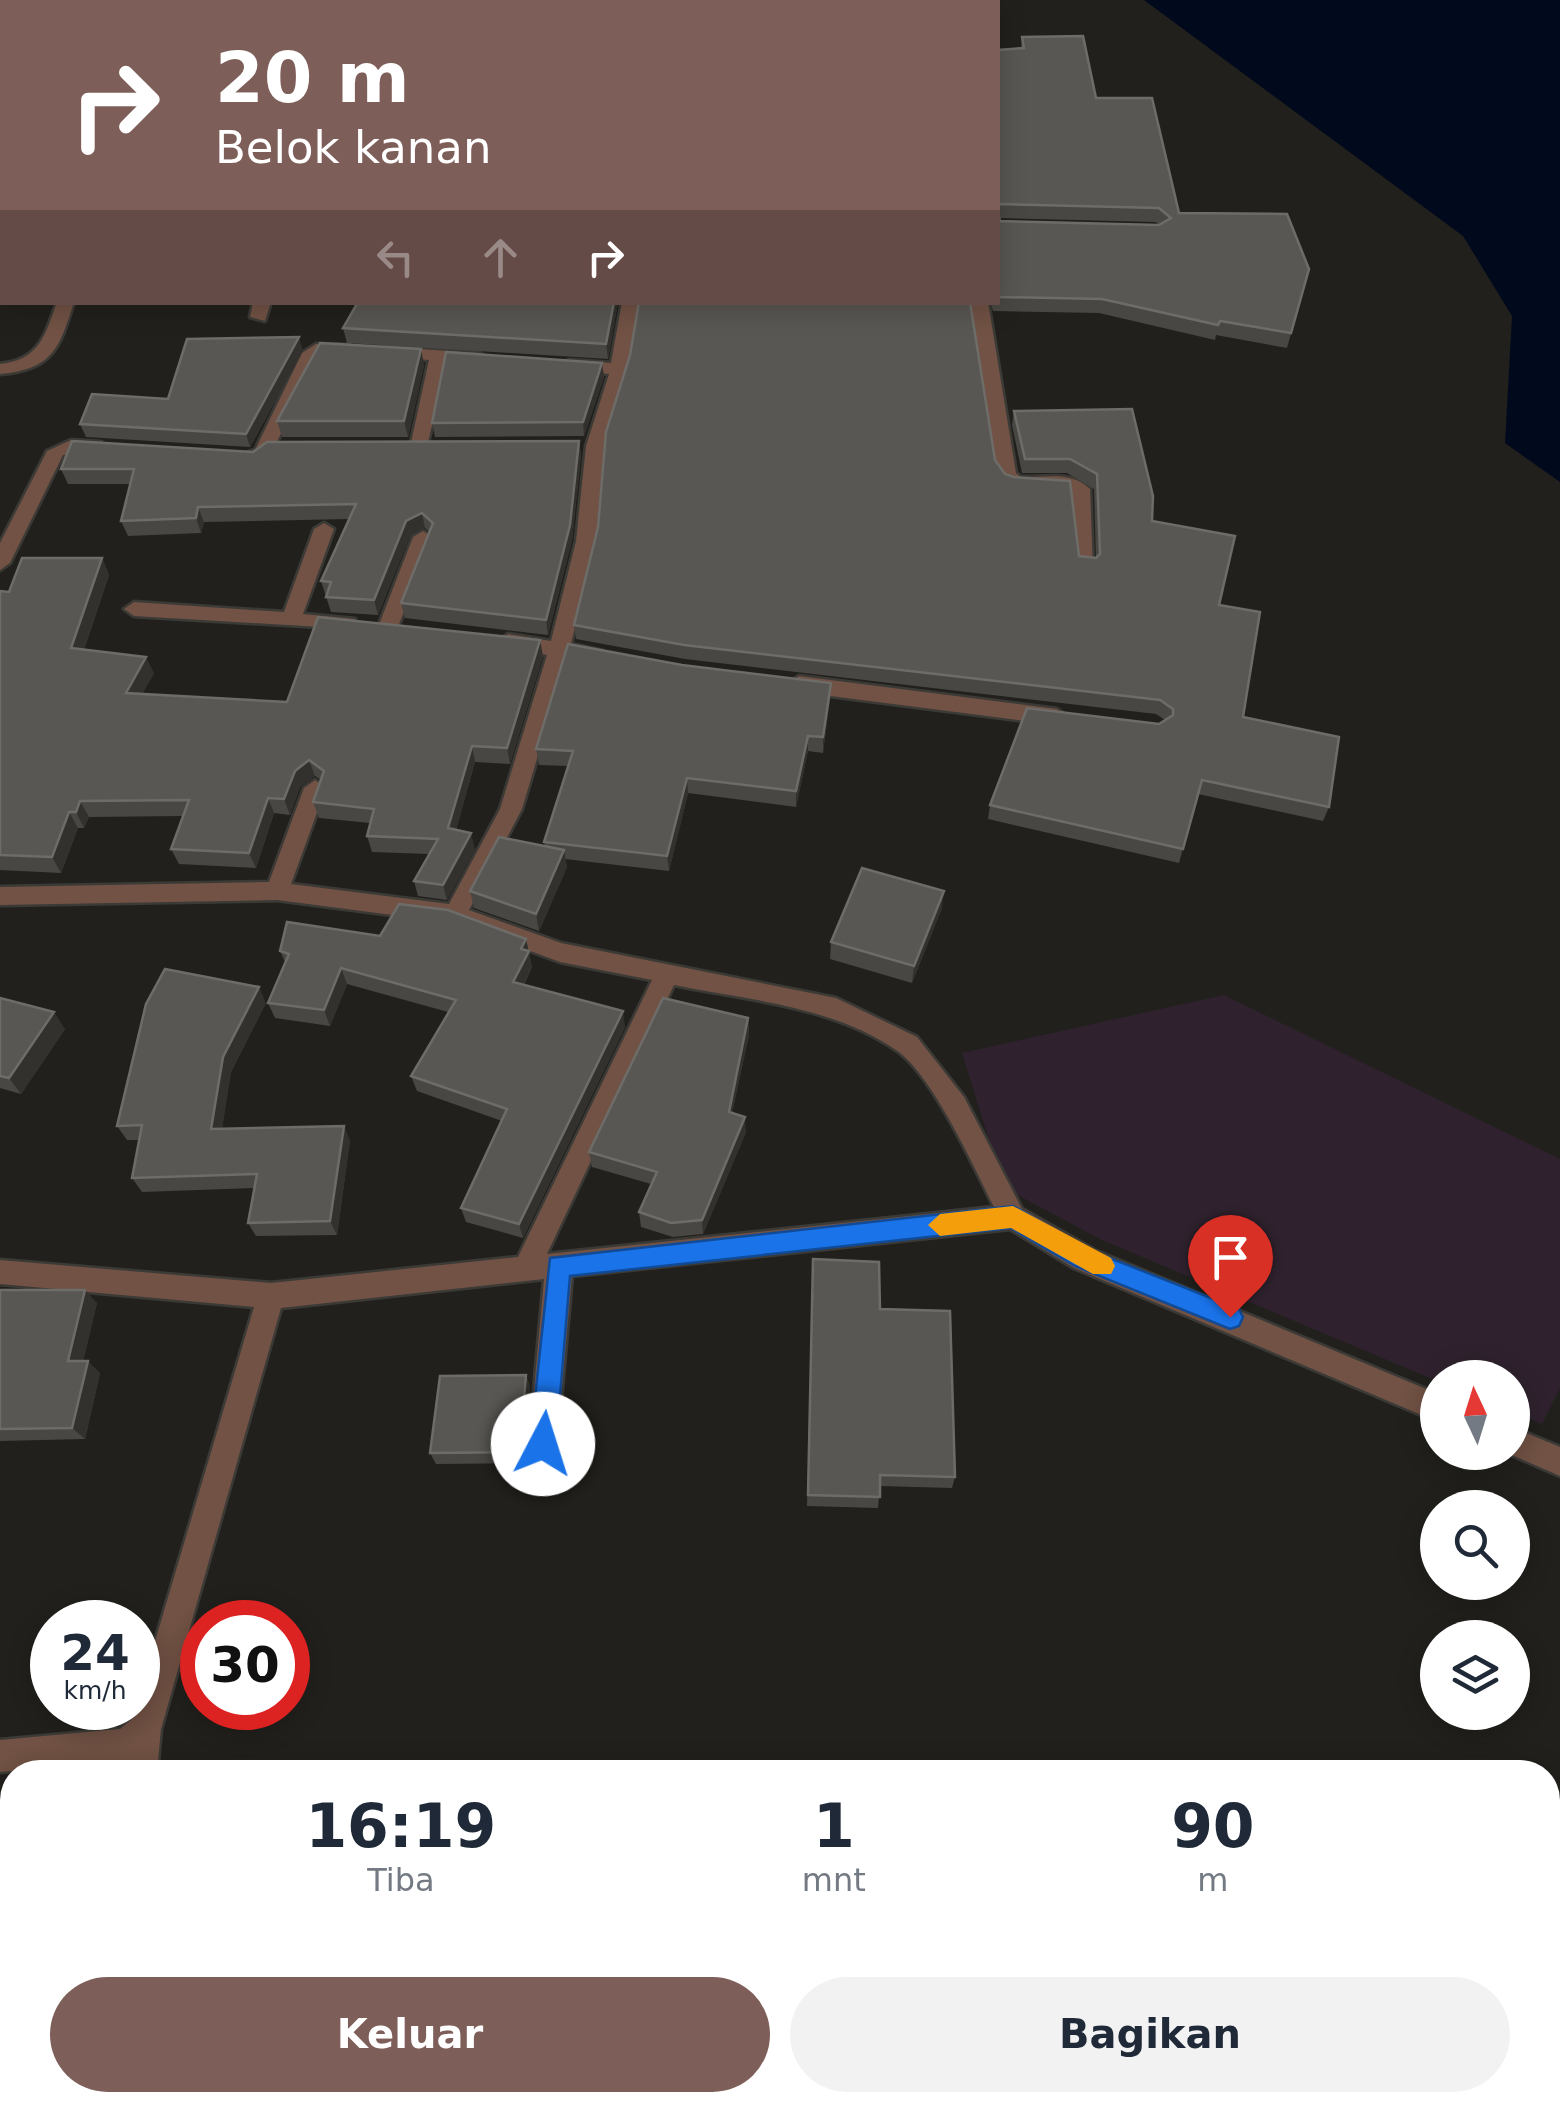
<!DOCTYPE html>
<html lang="id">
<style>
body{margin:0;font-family:"DejaVu Sans",sans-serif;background:#f2f2f3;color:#1f2937;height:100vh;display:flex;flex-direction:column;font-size:38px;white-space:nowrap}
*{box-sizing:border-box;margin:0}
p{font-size:32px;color:#747a83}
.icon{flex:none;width:55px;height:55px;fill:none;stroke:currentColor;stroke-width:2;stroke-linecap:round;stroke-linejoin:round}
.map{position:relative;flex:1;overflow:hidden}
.sheet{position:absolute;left:0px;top:1760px;width:1560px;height:352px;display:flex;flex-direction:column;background:#fff;border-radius:40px 40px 0 0;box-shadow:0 5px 25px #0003}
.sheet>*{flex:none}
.guide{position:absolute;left:0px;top:0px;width:1000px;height:305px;box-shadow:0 5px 25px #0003;background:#7e5e59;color:#fff;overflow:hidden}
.needle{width:65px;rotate:356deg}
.controls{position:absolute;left:1420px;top:1360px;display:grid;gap:20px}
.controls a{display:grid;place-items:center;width:110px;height:110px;border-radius:50%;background:#fff;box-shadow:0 5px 25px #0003;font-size:50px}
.speed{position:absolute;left:30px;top:1600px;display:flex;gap:20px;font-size:50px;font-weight:700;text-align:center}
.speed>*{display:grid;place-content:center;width:130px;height:130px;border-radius:50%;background:#fff;box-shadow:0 5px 25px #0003;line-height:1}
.speed small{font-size:25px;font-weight:400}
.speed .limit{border:15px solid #d22;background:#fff;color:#111}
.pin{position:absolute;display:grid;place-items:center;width:85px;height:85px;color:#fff;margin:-102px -42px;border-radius:50% 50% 50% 0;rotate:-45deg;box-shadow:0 0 10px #0007}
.pin .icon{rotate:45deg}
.me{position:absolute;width:110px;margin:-55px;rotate:5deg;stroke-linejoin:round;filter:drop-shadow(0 0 8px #0008)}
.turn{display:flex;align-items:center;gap:35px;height:210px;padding:0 50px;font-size:45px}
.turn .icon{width:130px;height:130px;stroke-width:2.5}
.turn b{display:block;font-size:70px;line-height:85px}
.lanes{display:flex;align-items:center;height:95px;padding:0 50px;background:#0003;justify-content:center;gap:50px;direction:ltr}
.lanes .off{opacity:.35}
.eta{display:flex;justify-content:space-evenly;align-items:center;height:170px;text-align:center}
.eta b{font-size:60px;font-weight:800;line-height:70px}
.action{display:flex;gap:20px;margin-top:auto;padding:20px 50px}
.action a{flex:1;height:115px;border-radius:60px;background:#7e5e59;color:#fff;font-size:40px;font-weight:800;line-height:115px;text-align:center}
.action a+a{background:#f2f2f3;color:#1f2937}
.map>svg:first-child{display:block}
.industrial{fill:#2f222e}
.water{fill:#01091c}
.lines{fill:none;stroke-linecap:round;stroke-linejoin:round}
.street-casing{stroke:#3b3a36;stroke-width:5}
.street{fill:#715244;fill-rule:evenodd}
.wall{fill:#494743;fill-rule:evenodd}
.shaded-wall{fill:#32312d}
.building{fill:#595753;stroke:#6d6c68;stroke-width:2.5}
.route{fill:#1a73e8;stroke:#114b97;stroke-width:2.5}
.slow{fill:#f59e0b}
</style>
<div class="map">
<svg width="1560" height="2111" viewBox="0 0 1560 2111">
<rect width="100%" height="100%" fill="#21201c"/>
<path class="industrial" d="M 1224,995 L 1560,1159 L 1560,1388 L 1542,1424 L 1513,1412 L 1512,1378 L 1437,1381 L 1102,1240 L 1004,1188 L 962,1053 Z"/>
<path class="water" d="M 1144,0 L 1560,0 L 1560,482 L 1505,443 L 1512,316 L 1463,236 Z"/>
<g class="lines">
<g class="street-casing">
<g id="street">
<path d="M 12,0 L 109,0 L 11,2 Z"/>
<rect x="381" y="0" width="14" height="2"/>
<path d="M 657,0 L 671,0 L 672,2 L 658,2 Z"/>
<path d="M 2,80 L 2,90 L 0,91 L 0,81 Z"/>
<rect x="0" y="164" width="2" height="10"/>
<rect x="0" y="252" width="2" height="10"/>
<path d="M 57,302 L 74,302 C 59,349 53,369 0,374 L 0,364 C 39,360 45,336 57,302 Z"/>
<path d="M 253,302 L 271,302 L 265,321 L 250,317 Z"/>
<path d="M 622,302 L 640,302 L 628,369 L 604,446 L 596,541 L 571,644 L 603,651 L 606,656 L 596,663 L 567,658 L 522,809 L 469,910 L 561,943 L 836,998 L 917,1037 L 964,1097 L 1022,1209 L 1094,1250 L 1438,1394 L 1438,1422 L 1074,1268 L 1010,1229 L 572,1276 L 557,1444 L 553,1454 L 543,1458 L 533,1454 L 529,1444 L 544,1279 L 281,1308 L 161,1729 L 157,1772 L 125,1772 L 126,1760 L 0,1772 L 0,1740 L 120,1729 L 132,1719 L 254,1307 L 0,1284 L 0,1260 L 271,1283 L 518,1257 L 652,980 L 560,962 L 454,923 L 277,900 L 0,905 L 0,887 L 269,882 L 304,788 L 315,780 L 326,788 L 291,884 L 449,904 L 500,809 L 547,655 L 508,648 L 498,641 L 508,634 L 551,641 L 576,541 L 586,446 L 609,374 L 569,370 L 560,365 L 569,360 L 611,363 ZM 674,985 C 748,1000 832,1006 896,1050 C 932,1074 974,1167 994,1207 L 547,1254 Z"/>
<path d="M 970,302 L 988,302 L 1016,473 L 1021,477 C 1045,478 1071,470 1090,489 L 1093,569 L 1079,569 L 1076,564 L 1071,492 L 1013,488 L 1006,486 L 997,474 Z"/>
<path d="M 316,344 L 349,345 L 358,350 L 349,355 L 319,356 L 269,458 L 239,463 L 239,455 L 255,450 L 302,353 Z"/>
<path d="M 389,347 L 479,353 L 488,358 L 479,363 L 447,361 L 426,451 L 412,451 L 410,447 L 429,360 L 383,356 L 383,348 Z"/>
<path d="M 71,440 L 101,442 L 110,448 L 101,454 L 63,455 L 10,563 L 0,570 L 0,543 L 47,451 Z"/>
<path d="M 324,523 L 334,529 L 303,614 L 355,619 L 355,629 L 134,616 L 124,609 L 134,602 L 284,612 L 314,529 Z"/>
<path d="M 423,531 L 433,537 L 398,627 L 388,634 L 381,632 L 378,627 L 413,537 Z"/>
<path d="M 799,676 L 1057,709 L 1068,717 L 1057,725 L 799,692 L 788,684 Z"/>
<path d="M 1512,1427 L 1560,1447 L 1560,1476 L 1505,1452 L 1512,1452 Z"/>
<path d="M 63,2100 L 99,2100 L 97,2111 L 61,2111 Z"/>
</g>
</g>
<use href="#street" class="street"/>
</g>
<g class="wall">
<path d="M 1022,37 L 1096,98 L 1179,213 L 1309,269 L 1287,348 L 1216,335 L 1215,340 L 1099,313 L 993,311 L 990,302 L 998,302 L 998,50 L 1021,48 ZM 999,218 L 1156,222 L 1159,225 L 1000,221 Z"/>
<path d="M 358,302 L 618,302 L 608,359 L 347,343 L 343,328 Z"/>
<path d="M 303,351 L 250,447 L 86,437 L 80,424 L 168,399 Z"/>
<path d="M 630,355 L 995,460 L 1005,474 L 1079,556 L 1096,558 L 1094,489 L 1067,473 L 1022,473 L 1012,425 L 1014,411 L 1132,409 L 1152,521 L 1219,605 L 1243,717 L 1329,807 L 1323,821 L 1198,794 L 1179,863 L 988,819 L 990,805 L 1165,720 L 1156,714 L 685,659 L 576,639 L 574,625 L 598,527 Z"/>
<path d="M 602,363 L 604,377 L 584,436 L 435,437 L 432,423 Z"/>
<path d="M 424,365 L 408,437 L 282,437 L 277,421 Z"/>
<path d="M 579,441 L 581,456 L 572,540 L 548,635 L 405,618 L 401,603 L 430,532 L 425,528 L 410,536 L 378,615 L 331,612 L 321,581 L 349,519 L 204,522 L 201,533 L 128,536 L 121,521 L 130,484 L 68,484 L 61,469 L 253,452 Z"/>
<path d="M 102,558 L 109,575 L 84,650 L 154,673 L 142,694 L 287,702 L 543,656 L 510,764 L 475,762 L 456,830 L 475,849 L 447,900 L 418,896 L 414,881 L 429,854 L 372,852 L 367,836 L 370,823 L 319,818 L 313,802 L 321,780 L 315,776 L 300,787 L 290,815 L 274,813 L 256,868 L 179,864 L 171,849 L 183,816 L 89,817 L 84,828 L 78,828 L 61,873 L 0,870 L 0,591 L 9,592 Z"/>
<path d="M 830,698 L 823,753 L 808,751 L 796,807 L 688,793 L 669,871 L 565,859 L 567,867 L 539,931 L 474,908 L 470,891 L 545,846 L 544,842 L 568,766 L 539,765 L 536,749 Z"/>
<path d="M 942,908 L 912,983 L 830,959 L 831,942 Z"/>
<path d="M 380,936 L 526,939 L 532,967 L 524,985 L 625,1027 L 523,1238 L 466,1222 L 461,1208 L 502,1121 L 417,1091 L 411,1076 L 448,1012 L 347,984 L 330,1026 L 275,1018 L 268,1003 L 285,962 L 280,951 Z"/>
<path d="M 0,998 L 65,1029 L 21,1094 L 0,1088 Z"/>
<path d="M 266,1003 L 231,1072 L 222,1128 L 350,1140 L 337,1235 L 256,1236 L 248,1223 L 254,1188 L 142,1192 L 132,1178 L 140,1140 L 127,1140 L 117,1126 Z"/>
<path d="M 748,1018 L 749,1035 L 732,1113 L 746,1132 L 703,1234 L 673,1237 L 641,1227 L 639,1212 L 651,1184 L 592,1167 L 589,1152 Z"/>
<path d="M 813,1259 L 880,1309 L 955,1477 L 952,1488 L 880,1486 L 878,1508 L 807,1506 Z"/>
<path d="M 0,1290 L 97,1303 L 83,1361 L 100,1373 L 85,1439 L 0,1441 Z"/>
<path d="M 526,1375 L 530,1387 L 525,1442 L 534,1463 L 436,1464 L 430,1453 Z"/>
<path d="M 12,1811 L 12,1969 L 0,1970 L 0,1812 Z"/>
</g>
<g class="shaded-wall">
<path d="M 614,302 L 618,302 L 608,359 L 606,344 Z"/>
<path d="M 299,337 L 303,351 L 250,447 L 246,434 Z"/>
<path d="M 421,349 L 424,365 L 408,437 L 404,421 Z"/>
<path d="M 602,363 L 604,377 L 584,436 L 583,422 Z"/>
<path d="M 579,441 L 581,456 L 572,540 L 548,635 L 546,620 Z"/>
<path d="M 198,507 L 204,522 L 201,533 L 196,518 Z"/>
<path d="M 422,513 L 425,528 L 410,536 L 378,615 L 374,600 L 406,521 Z"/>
<path d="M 102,558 L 109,575 L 79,665 L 71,648 Z"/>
<path d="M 540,640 L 543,656 L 510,764 L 507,748 Z"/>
<path d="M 146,657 L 154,673 L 134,709 L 126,693 Z"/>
<path d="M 831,683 L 830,698 L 823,753 L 823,737 Z"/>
<path d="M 808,736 L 808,751 L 796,807 L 796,791 Z"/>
<path d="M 472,746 L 475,762 L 452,844 L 448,828 Z"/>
<path d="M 309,760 L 315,776 L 300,787 L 290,815 L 284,799 L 295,771 Z"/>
<path d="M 687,778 L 688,793 L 669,871 L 667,856 Z"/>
<path d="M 268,798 L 274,813 L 256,868 L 249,853 Z"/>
<path d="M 80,801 L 89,817 L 84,828 L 76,812 Z"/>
<path d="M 69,812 L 78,828 L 61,873 L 52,857 Z"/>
<path d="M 471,833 L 475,849 L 447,900 L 443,885 Z"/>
<path d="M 564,850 L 567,867 L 539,931 L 536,914 Z"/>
<path d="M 944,891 L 942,908 L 912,983 L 914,966 Z"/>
<path d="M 526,939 L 532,967 L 517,998 L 513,982 L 521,949 Z"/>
<path d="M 341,968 L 347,984 L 330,1026 L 324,1010 Z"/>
<path d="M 259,987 L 266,1003 L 231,1072 L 220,1143 L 211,1129 L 223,1057 Z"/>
<path d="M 623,1011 L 625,1027 L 523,1238 L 519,1224 Z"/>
<path d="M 54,1012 L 65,1029 L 21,1094 L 9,1078 Z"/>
<path d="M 748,1018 L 749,1035 L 729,1127 L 729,1112 Z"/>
<path d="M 745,1117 L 746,1132 L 703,1234 L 702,1220 Z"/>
<path d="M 344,1126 L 350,1140 L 337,1235 L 330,1221 Z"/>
<path d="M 85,1290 L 97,1303 L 80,1373 L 68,1361 Z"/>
<path d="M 88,1361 L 100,1373 L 85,1439 L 72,1428 Z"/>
<path d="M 526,1375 L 530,1387 L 525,1444 L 521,1432 Z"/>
<path d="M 410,2100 L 418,2100 L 416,2111 L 409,2111 Z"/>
</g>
<g class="building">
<path d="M 717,0 L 894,0 L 895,2 L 717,2 Z"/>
<path d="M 1083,36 L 1096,98 L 1152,98 L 1179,213 L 1287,214 L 1309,269 L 1291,333 L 1220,321 L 1218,325 L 1102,299 L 998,297 L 998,213 L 1000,221 L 1159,225 L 1171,218 L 1159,208 L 1000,204 L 998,206 L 998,50 L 1024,48 L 1022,37 Z"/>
<path d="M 358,302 L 614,302 L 606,344 L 343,328 Z"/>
<path d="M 639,302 L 970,302 L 995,460 L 1005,474 L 1014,477 L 1070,481 L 1079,556 L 1096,558 L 1100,554 L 1097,474 L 1070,459 L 1025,459 L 1014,411 L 1132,409 L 1153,496 L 1152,521 L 1235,536 L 1219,605 L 1260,612 L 1243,717 L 1339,737 L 1329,807 L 1202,780 L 1183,849 L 990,805 L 1027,708 L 1159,724 L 1173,715 L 1173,709 L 1160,700 L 684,645 L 574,625 L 598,527 L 606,432 L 630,355 Z"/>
<path d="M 299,337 L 246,434 L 80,424 L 92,394 L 168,399 L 187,339 Z"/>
<path d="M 320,343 L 421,349 L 404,421 L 277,421 Z"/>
<path d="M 446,352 L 602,363 L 583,422 L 432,423 Z"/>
<path d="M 72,441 L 253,452 L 267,442 L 579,441 L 570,525 L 546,620 L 401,603 L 433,523 L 422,513 L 406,521 L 374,600 L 326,597 L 331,582 L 321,581 L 356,504 L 198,507 L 196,518 L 121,521 L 134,469 L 61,469 Z"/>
<path d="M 22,558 L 102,558 L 71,648 L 146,657 L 126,693 L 287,702 L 318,617 L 540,640 L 507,748 L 472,746 L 448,828 L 471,833 L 443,885 L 414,881 L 438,839 L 367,836 L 374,809 L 313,802 L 324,771 L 309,760 L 295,771 L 284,799 L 268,798 L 249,853 L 171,849 L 189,800 L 80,801 L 76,812 L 69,812 L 52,857 L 0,855 L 0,591 L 9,592 Z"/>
<path d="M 568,644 L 682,665 L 831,683 L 823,737 L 808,736 L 796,791 L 687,778 L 667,856 L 544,842 L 573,751 L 536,749 Z"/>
<path d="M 499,837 L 564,850 L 536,914 L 470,891 Z"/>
<path d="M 862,868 L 944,891 L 914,966 L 831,942 Z"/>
<path d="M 399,904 L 448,910 L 526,939 L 521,949 L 529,951 L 513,982 L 623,1011 L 519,1224 L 461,1208 L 507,1109 L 411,1076 L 456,1000 L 341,968 L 324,1010 L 268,1003 L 289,954 L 280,951 L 287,922 L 380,936 Z"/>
<path d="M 165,969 L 259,987 L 223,1057 L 211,1129 L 344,1126 L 330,1221 L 248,1223 L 257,1174 L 132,1178 L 142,1125 L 117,1126 L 146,1004 Z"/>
<path d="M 0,998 L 54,1012 L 9,1078 L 0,1076 Z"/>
<path d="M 663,998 L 748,1018 L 729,1112 L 745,1117 L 702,1220 L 671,1223 L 639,1212 L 657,1172 L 589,1152 Z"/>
<path d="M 813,1259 L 879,1262 L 880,1309 L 950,1311 L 955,1477 L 880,1475 L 880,1497 L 808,1495 Z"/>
<path d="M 0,1290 L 85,1290 L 68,1361 L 88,1361 L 72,1428 L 0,1429 Z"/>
<path d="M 526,1375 L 521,1432 L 529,1452 L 430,1453 L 440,1376 Z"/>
<path d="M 109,1767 L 108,1772 L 25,1772 L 26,1771 Z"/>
<path d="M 12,1811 L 12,1966 L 0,1967 L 0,1812 Z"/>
<path d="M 341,2100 L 410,2100 L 409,2111 L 339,2111 Z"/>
<path d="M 520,2100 L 649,2100 L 649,2111 L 519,2111 Z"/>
<path d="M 886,2100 L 964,2100 L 965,2111 L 886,2111 Z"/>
</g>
<path class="route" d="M 1013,1206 L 1092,1251 L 1239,1309 L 1243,1317 L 1239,1326 L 1230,1329 L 1075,1266 L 1011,1228 L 570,1276 L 556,1444 L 553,1453 L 543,1457 L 534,1453 L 530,1444 L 550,1258 Z"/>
<path class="slow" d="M 1013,1206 L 1111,1258 L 1115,1266 L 1111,1274 L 1093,1274 L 1011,1228 L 940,1236 L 928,1225 L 940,1214 Z"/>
</svg>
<div class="controls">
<a><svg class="needle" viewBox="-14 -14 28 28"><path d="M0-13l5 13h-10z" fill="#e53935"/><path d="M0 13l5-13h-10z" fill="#747a83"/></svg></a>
<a><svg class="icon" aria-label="search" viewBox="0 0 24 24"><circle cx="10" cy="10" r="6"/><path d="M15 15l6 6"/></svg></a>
<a><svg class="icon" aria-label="layers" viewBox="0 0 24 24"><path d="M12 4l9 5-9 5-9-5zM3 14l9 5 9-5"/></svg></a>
</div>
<div class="speed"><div>24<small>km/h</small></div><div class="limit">30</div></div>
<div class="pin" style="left:1230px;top:1317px;background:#d93025"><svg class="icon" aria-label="arrive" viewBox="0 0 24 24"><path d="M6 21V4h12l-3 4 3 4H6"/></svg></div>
<svg class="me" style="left:543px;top:1444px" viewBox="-20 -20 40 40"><circle r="19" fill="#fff"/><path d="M0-13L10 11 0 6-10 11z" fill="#1a73e8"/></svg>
<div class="guide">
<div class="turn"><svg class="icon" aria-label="right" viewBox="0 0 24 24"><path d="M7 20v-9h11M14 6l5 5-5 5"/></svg><div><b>20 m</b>Belok kanan</div></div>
<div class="lanes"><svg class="icon off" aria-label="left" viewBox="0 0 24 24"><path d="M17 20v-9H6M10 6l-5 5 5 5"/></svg><svg class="icon off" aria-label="ahead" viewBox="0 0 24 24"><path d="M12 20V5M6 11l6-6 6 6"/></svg><svg class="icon" aria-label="right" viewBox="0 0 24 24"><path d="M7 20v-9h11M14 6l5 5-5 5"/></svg></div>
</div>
<section class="sheet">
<div class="eta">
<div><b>16:19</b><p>Tiba</p></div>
<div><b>1</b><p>mnt</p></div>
<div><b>90</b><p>m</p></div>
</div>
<div class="action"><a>Keluar</a><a>Bagikan</a></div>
</section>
</div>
